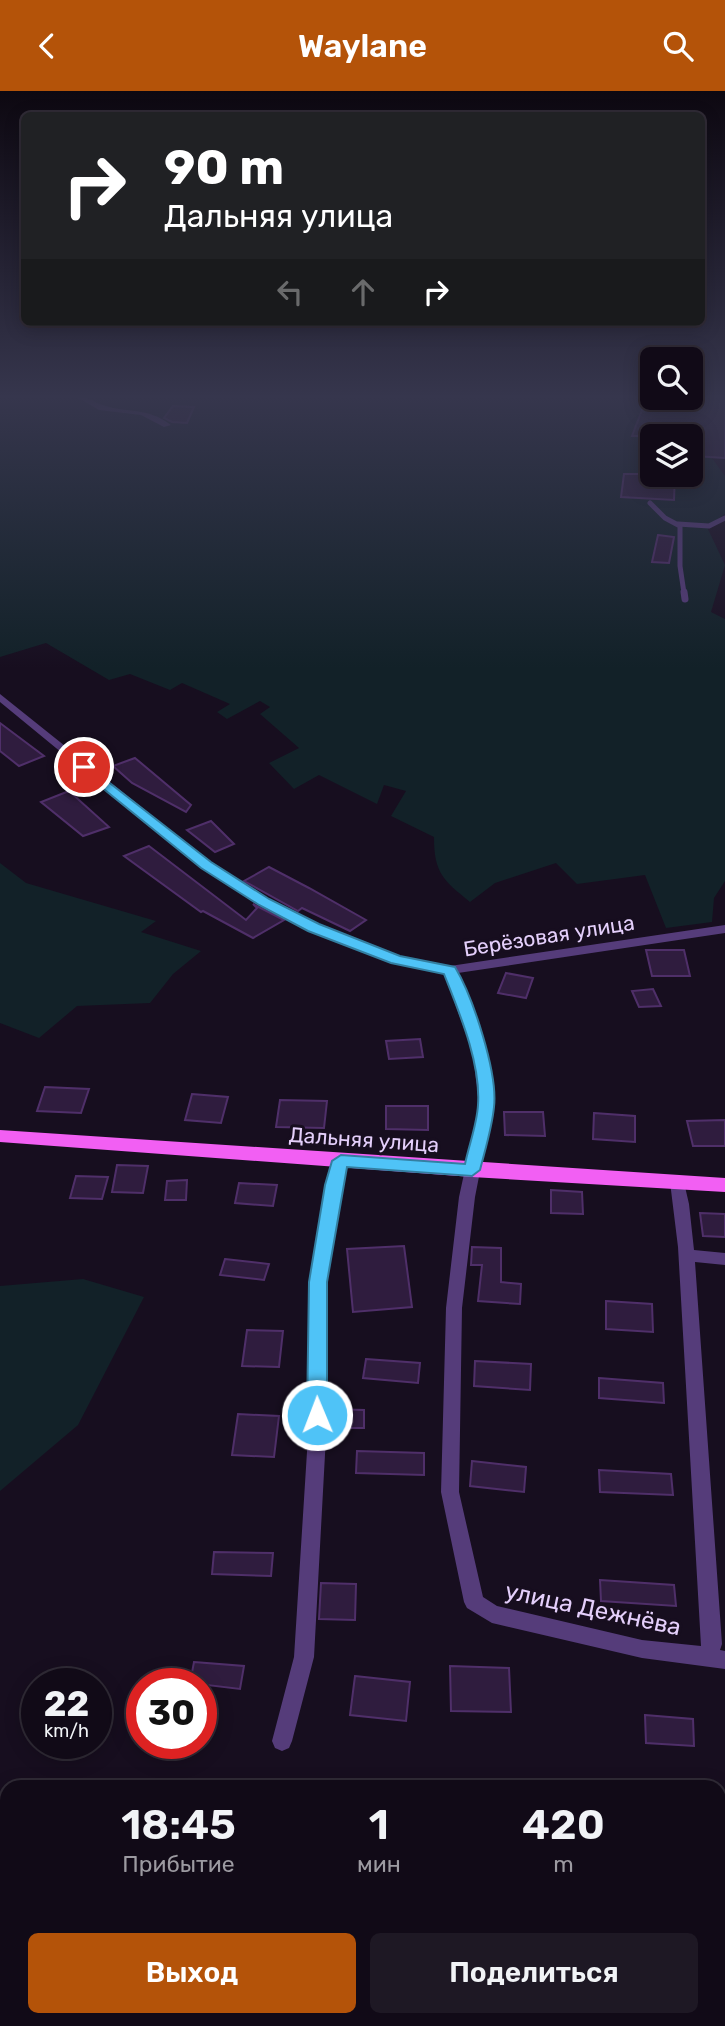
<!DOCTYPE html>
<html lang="ru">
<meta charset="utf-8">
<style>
body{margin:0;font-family:Rubik,sans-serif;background:#1e1824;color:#f1f3f6;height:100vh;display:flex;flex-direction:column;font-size:26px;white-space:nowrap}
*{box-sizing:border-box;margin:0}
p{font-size:23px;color:#9c9aa1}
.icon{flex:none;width:38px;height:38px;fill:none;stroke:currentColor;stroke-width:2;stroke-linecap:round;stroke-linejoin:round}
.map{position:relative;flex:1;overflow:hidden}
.sheet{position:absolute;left:0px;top:1689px;width:726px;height:247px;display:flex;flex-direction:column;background:#110a17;border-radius:21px 21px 0 0;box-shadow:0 4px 18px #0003,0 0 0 2px #302b36}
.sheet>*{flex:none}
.guide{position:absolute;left:21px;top:21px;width:684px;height:214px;border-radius:10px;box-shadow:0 4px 18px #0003,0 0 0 2px #302b36;background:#202124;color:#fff;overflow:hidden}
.controls{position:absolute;left:640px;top:256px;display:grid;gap:14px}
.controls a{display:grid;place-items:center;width:63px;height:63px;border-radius:10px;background:#110a17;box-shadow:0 4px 18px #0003,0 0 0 2px #302b36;font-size:35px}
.speed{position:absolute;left:21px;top:1577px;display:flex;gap:14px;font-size:35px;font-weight:700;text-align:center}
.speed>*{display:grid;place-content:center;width:91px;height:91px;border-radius:50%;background:#110a17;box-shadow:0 4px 18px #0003,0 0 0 2px #302b36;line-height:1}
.speed small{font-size:18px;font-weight:400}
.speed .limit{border:10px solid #d22;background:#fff;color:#111}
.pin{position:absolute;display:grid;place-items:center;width:60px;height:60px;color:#fff;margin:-30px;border:4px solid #fff;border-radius:50%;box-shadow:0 2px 7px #0007}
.me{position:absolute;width:77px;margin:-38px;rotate:359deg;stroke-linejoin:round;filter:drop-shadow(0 0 5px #0008)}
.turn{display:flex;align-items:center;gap:24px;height:147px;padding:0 28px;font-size:32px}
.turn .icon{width:91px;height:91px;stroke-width:2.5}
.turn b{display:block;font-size:49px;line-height:60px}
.lanes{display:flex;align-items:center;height:66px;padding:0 28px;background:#0003;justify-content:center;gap:35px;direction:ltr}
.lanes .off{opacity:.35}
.eta{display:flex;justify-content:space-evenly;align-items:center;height:119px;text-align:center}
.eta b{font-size:42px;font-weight:600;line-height:49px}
.button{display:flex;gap:14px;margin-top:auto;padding:14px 28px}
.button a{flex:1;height:80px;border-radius:10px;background:#b45309;color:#fff;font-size:28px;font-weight:600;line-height:80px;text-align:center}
.button a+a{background:#1e1824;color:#f1f3f6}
header{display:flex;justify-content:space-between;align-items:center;height:91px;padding:0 28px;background:#b45309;color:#fff;font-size:32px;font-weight:600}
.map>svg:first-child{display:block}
.green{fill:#122128;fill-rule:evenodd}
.building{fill:#2f1c3e;stroke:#4f2f69;stroke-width:2}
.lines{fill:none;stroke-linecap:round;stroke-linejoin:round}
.lane-far1{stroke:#553c7a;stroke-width:5}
.lane{stroke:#553c7a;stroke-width:7}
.street{fill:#553c7a;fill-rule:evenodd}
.primary{fill:#f25ff3;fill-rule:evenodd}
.route{fill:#4fc3f7;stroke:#337fa1;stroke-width:2}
.labels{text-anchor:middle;stroke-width:6;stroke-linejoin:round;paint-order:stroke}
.street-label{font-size:21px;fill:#e4cffb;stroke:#170e1f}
.near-street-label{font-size:24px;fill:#e4cffb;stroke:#170e1f}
</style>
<header><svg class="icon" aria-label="back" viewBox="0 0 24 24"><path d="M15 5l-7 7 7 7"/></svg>Waylane<svg class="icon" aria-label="search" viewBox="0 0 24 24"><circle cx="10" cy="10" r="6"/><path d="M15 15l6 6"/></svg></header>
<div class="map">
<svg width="725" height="1935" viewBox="0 0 725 1935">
<rect width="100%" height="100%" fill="#170e1f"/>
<g class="green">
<path d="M 0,306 L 667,306 L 725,385 L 725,423 L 707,436 L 725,474 L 711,521 L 725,528 L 725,790 L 714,807 L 712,831 L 666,837 L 645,784 L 577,793 L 556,772 L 495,792 L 470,811 C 443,789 434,782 434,746 L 391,725 L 406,700 L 384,694 L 377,713 L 319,684 L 294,698 L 269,672 L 299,657 L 260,623 L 270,616 L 260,610 L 227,628 L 217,621 L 230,613 L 182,592 L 170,599 L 130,583 L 109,589 L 46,552 L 0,566 ZM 653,345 L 691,345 L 691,383 L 653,383 Z"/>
<path d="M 0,772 L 26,792 L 156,830 L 141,841 L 201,860 L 173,883 L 150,912 L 77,915 L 39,947 L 0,932 Z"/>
<path d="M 83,1188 L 144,1206 L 78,1334 L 0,1400 L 0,1195 Z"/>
<path d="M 725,1773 L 725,1935 L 294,1935 L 296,1928 L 719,1928 L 719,1787 Z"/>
</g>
<g class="building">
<path d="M 647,306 L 725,306 L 725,367 L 694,365 L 698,345 L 632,345 Z"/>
<path d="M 173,315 L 194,316 L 187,332 L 172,331 L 164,327 Z"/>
<path d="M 624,383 L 675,383 L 674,409 L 621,406 Z"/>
<path d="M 658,444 L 674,446 L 669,472 L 652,471 Z"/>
<path d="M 0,632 L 44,665 L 19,675 L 0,660 Z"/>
<path d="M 135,667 L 191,714 L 186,721 L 132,692 L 113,675 Z"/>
<path d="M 69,700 L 109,736 L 83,745 L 41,711 Z"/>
<path d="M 211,730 L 234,753 L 215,761 L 187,739 Z"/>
<path d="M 149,755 L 246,829 L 257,817 L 253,813 L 284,829 L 253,847 L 203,820 L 201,821 L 124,765 Z"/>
<path d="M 269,776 L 309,797 L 366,829 L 350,840 L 302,817 L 298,820 L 244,790 Z"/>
<path d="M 646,859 L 684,859 L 690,885 L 652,885 Z"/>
<path d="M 506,882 L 533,887 L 526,907 L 498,902 Z"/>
<path d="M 653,898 L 661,915 L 639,916 L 632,900 Z"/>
<path d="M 420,948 L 423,966 L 389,968 L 386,950 Z"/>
<path d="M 45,996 L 89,998 L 81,1022 L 37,1020 Z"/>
<path d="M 192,1003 L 228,1006 L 221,1032 L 185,1029 Z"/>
<path d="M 280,1009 L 327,1010 L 324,1037 L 276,1036 Z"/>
<path d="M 386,1015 L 428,1015 L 428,1039 L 386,1038 Z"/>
<path d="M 504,1021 L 543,1021 L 545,1045 L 505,1044 Z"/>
<path d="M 594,1022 L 635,1025 L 635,1051 L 593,1048 Z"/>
<path d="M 725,1029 L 725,1055 L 693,1055 L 687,1030 Z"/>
<path d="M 117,1074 L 148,1075 L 143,1102 L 112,1101 Z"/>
<path d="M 76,1085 L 108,1086 L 102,1108 L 70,1107 Z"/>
<path d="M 187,1089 L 186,1109 L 165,1109 L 167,1090 Z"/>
<path d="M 239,1092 L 277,1094 L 273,1115 L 235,1112 Z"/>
<path d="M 551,1099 L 582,1101 L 583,1123 L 551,1122 Z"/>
<path d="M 700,1122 L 725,1123 L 725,1146 L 703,1145 Z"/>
<path d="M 404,1155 L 412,1216 L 353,1221 L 347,1158 Z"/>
<path d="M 472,1156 L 501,1157 L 501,1191 L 521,1193 L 520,1213 L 478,1210 L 482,1174 L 471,1174 Z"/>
<path d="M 225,1168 L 269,1173 L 264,1189 L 220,1184 Z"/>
<path d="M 606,1210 L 652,1213 L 653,1241 L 606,1238 Z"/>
<path d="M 247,1239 L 283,1240 L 279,1276 L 242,1275 Z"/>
<path d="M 366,1268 L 420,1272 L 418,1292 L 363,1287 Z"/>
<path d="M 475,1270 L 531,1273 L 530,1299 L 474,1295 Z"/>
<path d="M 599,1287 L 663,1292 L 664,1312 L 599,1307 Z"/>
<path d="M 329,1318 L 364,1319 L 364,1337 L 329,1337 Z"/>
<path d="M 238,1323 L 279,1325 L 274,1366 L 232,1364 Z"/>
<path d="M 357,1360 L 424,1362 L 424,1384 L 356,1382 Z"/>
<path d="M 472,1370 L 526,1376 L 524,1401 L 470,1395 Z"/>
<path d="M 599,1379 L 671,1383 L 673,1404 L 600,1401 Z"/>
<path d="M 214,1461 L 273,1462 L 271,1485 L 212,1483 Z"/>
<path d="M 600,1489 L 674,1494 L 676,1515 L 601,1510 Z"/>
<path d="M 321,1492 L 356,1493 L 355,1529 L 319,1528 Z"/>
<path d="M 194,1571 L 244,1575 L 240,1598 L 190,1592 Z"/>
<path d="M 450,1575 L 509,1577 L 511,1621 L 451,1620 Z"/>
<path d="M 355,1585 L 410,1591 L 406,1630 L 350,1624 Z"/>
<path d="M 645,1624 L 693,1628 L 694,1655 L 646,1652 Z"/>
</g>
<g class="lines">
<g class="lane-far1">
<path d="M 650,412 L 665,427 L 680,435 L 680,475 L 684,502"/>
<path d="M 678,433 L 709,435 L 725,427"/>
</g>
<path class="lane" d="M 684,501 L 685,508"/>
<g class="street">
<path d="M 77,306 C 88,305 93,311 103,314 C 128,323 146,315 171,334 L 164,336 L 141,324 L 99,319 Z"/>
<path d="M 0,603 L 210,771 L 268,808 L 318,833 L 399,866 L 450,875 L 725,834 L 725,842 L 458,882 L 487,962 L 493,1014 L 475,1106 L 462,1217 L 459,1401 L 483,1506 L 497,1515 L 642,1549 L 701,1555 L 678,1156 L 670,1091 L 673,1087 L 683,1087 L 689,1113 L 694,1159 L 725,1162 L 725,1174 L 695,1171 L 722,1553 L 720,1559 L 725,1560 L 725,1578 L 642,1567 L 492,1532 L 467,1517 L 464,1511 L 441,1401 L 446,1217 L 459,1106 L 479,1014 L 473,962 L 444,882 L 391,872 L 310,839 L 260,814 L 202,777 L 0,611 Z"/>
<path d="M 341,1065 L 346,1066 L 349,1070 L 342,1094 L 326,1191 L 326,1345 L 314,1566 L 292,1650 L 289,1657 L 282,1660 L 275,1657 L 272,1650 L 294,1566 L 308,1345 L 310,1191 L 326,1094 L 336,1066 Z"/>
</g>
<path class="primary" d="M 0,1039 L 725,1087 L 725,1101 L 472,1086 L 0,1051 Z"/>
</g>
<linearGradient id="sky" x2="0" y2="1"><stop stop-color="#0d0811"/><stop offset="0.53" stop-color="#36364d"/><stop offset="1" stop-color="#36364d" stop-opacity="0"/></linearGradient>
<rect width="725" height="577" fill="url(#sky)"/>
<path class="route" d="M 84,672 L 211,771 L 269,808 L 319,833 L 400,865 L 455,876 C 473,906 498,982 494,1016 C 492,1037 485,1059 480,1079 L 472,1085 L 347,1076 L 327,1191 L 327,1324 L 324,1330 L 317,1332 L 310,1330 L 307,1324 L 309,1191 L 325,1094 L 332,1070 L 341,1064 L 465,1073 C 469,1054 477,1033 478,1014 C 481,972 459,921 444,883 L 391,872 L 308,840 L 259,814 L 201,777 L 79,678 L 77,676 Z"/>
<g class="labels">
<g class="street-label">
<text transform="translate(549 845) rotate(-9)" y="7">Берёзовая улица</text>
<text transform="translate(364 1049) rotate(4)" y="7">Дальняя улица</text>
</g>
<g class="near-street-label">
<text transform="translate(593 1518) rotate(12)" y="8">улица Дежнёва</text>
</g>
</g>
</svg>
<div class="controls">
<a><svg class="icon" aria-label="search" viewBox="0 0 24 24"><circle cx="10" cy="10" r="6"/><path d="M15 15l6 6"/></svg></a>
<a><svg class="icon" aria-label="layers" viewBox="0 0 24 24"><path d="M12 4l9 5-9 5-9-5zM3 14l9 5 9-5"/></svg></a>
</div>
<div class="speed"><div>22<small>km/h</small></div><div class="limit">30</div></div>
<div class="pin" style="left:84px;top:676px;background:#d93025"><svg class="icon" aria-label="arrive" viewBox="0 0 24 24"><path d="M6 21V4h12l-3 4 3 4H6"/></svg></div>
<svg class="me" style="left:317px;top:1324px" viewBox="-20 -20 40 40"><circle r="17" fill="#4fc3f7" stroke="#fff" stroke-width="3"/><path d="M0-11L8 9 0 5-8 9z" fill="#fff"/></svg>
<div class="guide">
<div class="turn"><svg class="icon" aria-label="right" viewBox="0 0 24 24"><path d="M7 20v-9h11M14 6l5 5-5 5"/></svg><div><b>90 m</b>Дальняя улица</div></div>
<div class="lanes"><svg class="icon off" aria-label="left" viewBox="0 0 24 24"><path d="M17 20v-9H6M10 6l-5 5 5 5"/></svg><svg class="icon off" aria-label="ahead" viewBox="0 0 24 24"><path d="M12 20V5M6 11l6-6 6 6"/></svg><svg class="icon" aria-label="right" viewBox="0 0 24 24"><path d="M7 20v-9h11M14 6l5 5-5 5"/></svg></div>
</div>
<section class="sheet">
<div class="eta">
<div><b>18:45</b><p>Прибытие</p></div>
<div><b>1</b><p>мин</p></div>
<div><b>420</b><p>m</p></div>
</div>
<div class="button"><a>Выход</a><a>Поделиться</a></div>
</section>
</div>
